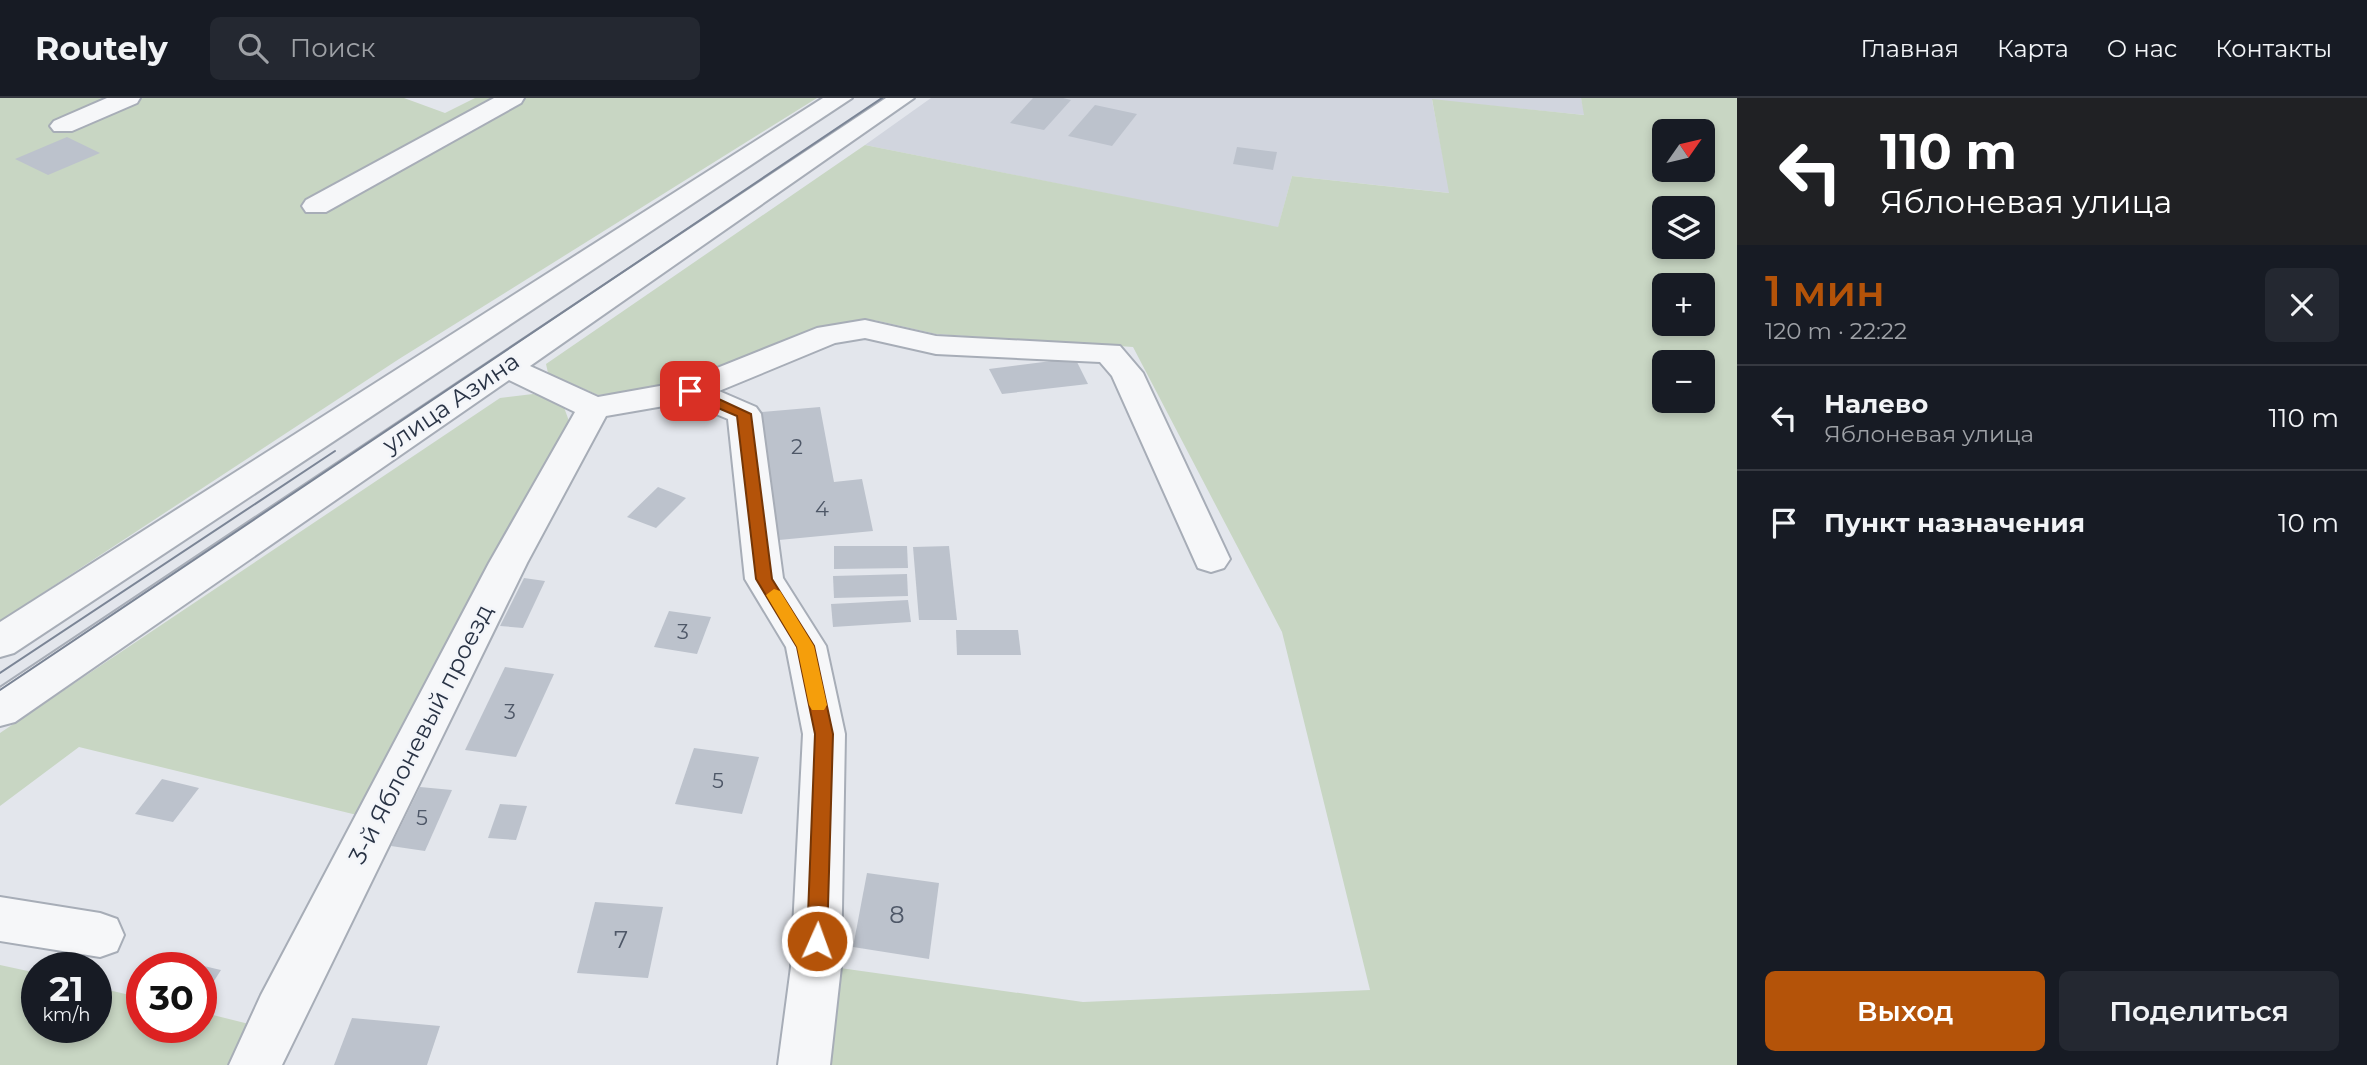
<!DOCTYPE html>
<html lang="ru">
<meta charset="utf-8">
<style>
body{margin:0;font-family:Montserrat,sans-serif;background:#242831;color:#f1f3f6;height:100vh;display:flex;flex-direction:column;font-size:26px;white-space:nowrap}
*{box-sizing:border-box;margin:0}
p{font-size:23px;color:#9ea1a6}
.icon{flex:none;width:38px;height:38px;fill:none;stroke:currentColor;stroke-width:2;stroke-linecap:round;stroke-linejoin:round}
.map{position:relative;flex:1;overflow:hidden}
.side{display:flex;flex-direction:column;background:#171b24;width:630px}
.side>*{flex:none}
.top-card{background:#202124;color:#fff;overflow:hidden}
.needle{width:46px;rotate:56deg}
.buttons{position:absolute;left:1652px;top:21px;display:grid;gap:14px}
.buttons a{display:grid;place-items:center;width:63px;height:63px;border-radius:10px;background:#171b24;box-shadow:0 4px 10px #0003;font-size:35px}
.speed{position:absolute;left:21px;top:854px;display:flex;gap:14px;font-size:35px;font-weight:700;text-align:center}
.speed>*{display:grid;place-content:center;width:91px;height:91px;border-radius:50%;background:#171b24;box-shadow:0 4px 10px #0003;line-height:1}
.speed small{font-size:18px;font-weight:400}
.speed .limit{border:10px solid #d22;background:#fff;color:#111}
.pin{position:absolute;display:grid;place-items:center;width:60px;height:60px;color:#fff;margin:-30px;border-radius:14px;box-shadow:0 4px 10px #0006}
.me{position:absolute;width:77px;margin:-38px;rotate:2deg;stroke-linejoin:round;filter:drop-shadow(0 0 5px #0008)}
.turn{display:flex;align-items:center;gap:24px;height:147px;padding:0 28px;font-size:32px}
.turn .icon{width:91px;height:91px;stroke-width:2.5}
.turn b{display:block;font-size:49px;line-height:60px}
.round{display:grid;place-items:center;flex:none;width:74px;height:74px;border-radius:10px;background:#242831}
.summary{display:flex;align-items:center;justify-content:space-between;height:119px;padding:0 28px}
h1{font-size:42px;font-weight:600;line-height:52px;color:#b45309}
.primary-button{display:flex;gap:14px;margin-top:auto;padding:14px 28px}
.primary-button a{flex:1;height:80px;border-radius:10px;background:#b45309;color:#fff;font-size:28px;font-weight:600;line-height:80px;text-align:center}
.primary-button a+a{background:#242831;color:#f1f3f6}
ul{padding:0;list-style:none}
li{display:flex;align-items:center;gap:21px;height:105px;padding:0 28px;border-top:2px solid #363941}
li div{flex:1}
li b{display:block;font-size:26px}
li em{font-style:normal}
header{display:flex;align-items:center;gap:42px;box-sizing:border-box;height:98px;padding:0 35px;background:#171b24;border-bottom:2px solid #363941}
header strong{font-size:33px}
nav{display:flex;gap:38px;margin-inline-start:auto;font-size:24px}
.search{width:490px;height:63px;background:#242831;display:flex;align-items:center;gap:18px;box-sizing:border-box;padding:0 24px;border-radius:10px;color:#9ea1a6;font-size:26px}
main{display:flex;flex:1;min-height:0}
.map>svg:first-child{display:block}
.built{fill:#d1d5de}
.green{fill:#c8d6c3;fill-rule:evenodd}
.building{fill:#bcc2cc}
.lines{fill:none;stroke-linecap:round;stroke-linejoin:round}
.minor-casing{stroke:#a7adb7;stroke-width:4}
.minor{fill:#f6f7f9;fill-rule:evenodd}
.tram{stroke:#7b8596;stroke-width:2}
.route{fill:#b45309;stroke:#753606;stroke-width:2}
.slow{fill:#f59e0b}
.labels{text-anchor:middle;stroke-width:5;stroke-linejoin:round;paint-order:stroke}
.number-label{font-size:21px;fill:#4e5767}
.street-label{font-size:24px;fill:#293345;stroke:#f3f5f9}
.near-number-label{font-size:24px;fill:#4e5767}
</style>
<header>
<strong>Routely</strong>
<div class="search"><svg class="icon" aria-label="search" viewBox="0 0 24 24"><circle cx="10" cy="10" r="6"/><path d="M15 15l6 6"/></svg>Поиск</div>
<nav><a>Главная</a><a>Карта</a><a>О нас</a><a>Контакты</a></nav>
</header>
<main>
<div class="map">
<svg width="1737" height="967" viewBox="0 0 1737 967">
<rect width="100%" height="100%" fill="#e3e6ec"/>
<path class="built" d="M 931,0 L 1581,0 L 1585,17 L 1432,2 L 1450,95 L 1292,78 L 1278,130 L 865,47 Z"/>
<g class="green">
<path d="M 0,0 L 404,0 L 445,15 L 475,0 L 817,0 L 399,261 L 0,523 Z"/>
<path d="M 1581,0 L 1737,0 L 1737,967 L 823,967 L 833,869 L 1083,904 L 1370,892 L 1282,534 L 1133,249 L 936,236 L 874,222 L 824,229 L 673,288 L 598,297 L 548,275 L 546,266 L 865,47 L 1278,129 L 1292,78 L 1449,95 L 1432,1 L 1584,17 ZM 1664,33 L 1703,33 L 1703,72 L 1664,72 ZM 1664,110 L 1703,110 L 1703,149 L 1664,149 ZM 1664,187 L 1703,187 L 1703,226 L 1664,226 ZM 1664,264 L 1703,264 L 1703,303 L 1664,303 Z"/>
<path d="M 533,296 L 562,304 L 569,323 L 361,718 L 79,649 L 0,708 L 0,635 L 500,300 Z"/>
<path d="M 0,867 L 37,875 L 37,929 L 96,929 L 96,889 L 142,900 L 142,929 L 201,929 L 201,914 L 253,927 L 235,967 L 0,967 Z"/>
</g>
<g class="building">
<path d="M 1033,0 L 1063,0 L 1071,2 L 1044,32 L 1010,25 Z"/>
<path d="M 1095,7 L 1137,16 L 1112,48 L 1068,38 Z"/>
<path d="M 67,39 L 100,55 L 48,77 L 15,61 Z"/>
<path d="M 1237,49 L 1277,54 L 1273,72 L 1233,66 Z"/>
<path d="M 1075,260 L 1088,286 L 1002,296 L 989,271 Z"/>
<path d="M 820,309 L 834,384 L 862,381 L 873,433 L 779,442 L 761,314 Z"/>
<path d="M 658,389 L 686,400 L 656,430 L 627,419 Z"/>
<path d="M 834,448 L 907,448 L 908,470 L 834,471 Z"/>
<path d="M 949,448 L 957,522 L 919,522 L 913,449 Z"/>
<path d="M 907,476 L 908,498 L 834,500 L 833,478 Z"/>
<path d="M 524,480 L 545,483 L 523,530 L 500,528 Z"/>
<path d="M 908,502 L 911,524 L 833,529 L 831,506 Z"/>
<path d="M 669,513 L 711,519 L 697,556 L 654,549 Z"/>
<path d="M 956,532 L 1018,532 L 1021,557 L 957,557 Z"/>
<path d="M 505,569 L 554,576 L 516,659 L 465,652 Z"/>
<path d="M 694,650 L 759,659 L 742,716 L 675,706 Z"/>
<path d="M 162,681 L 199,690 L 173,724 L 135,716 Z"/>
<path d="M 420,689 L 452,692 L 425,753 L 391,748 Z"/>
<path d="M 500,706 L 527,708 L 516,742 L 488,740 Z"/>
<path d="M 867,775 L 939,785 L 929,861 L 853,849 Z"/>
<path d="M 595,804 L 663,809 L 648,880 L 577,875 Z"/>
<path d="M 178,862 L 221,872 L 201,903 L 201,870 L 173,870 Z"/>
<path d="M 352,920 L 440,928 L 427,967 L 334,967 Z"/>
</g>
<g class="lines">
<g class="minor-casing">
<g id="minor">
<path d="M 107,0 L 140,0 L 137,5 L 72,33 L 54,33 L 50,28 L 54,23 Z"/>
<path d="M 494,0 L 524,0 L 521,5 L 326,114 L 306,114 L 302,108 L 306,102 Z"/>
<path d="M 823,0 L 852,0 L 14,555 L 0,559 L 0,524 Z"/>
<path d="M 886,0 L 914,0 L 530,268 L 598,299 L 682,284 L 817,230 L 865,222 L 936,238 L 1120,248 L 1143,275 L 1230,461 L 1224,470 L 1211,474 L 1198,470 L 1112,278 L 1100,264 L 936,256 L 865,240 L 835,245 L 719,293 L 756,309 L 761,316 L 783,480 L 826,548 L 845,636 L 841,869 L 830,967 L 778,967 L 791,869 L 803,636 L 786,549 L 745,481 L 728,321 L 687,304 L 606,318 L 527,465 L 282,967 L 229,967 L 261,897 L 489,465 L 575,314 L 509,282 L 15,624 L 0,628 L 0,590 Z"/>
<path d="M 0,799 L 100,815 L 117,821 L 124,837 L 117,853 L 100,859 L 0,843 Z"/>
</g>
</g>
<use href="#minor" class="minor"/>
<g class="tram">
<path d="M 0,575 L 335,353"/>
<path d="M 0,592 L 882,0"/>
</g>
</g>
<path class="route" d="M 685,290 L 695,290 L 751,316 L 772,481 L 814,548 L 833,636 L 827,843 L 824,850 L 817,852 L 810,850 L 807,843 L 815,636 L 797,549 L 756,481 L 737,318 L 685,296 Z"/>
<path class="slow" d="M 774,491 L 780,493 L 814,548 L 827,607 L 824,612 L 812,612 L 809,607 L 797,549 L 766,497 Z"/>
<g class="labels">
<g class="number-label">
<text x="797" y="356">2</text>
<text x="822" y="418">4</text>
<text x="683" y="541">3</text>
<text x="510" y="621">3</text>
<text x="718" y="690">5</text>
<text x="422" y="727">5</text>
</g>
<g class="street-label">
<text transform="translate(451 305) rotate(-34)" y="8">улица Азина</text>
<text transform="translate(421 636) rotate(-63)" y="8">3-й Яблоневый проезд</text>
</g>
<g class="near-number-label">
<text x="897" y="825">8</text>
<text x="621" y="850">7</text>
</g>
</g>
</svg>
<div class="buttons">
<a><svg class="needle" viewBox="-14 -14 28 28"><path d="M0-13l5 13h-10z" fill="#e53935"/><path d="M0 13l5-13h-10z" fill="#9ea1a6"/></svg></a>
<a><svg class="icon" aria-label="layers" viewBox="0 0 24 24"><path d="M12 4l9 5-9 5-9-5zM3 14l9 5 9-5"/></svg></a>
<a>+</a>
<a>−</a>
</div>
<div class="speed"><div>21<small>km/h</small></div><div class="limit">30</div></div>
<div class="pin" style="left:690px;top:293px;background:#d93025"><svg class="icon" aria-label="arrive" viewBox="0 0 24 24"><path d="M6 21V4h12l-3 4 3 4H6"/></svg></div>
<svg class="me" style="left:817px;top:843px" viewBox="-20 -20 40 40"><circle r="17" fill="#b45309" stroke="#fff" stroke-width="3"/><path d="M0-11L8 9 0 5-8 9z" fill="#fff"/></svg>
</div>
<section class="side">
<div class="top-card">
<div class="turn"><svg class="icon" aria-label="left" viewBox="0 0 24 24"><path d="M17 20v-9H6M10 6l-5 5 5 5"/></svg><div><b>110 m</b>Яблоневая улица</div></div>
</div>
<div class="summary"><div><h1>1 мин</h1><p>120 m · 22:22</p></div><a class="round"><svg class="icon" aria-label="close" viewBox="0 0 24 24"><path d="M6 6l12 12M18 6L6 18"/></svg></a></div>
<ul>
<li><svg class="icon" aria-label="left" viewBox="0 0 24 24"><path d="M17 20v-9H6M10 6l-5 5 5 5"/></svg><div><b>Налево</b><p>Яблоневая улица</p></div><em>110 m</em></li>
<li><svg class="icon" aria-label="arrive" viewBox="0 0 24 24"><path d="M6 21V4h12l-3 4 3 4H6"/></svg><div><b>Пункт назначения</b></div><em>10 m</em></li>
</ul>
<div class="primary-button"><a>Выход</a><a>Поделиться</a></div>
</section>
</main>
